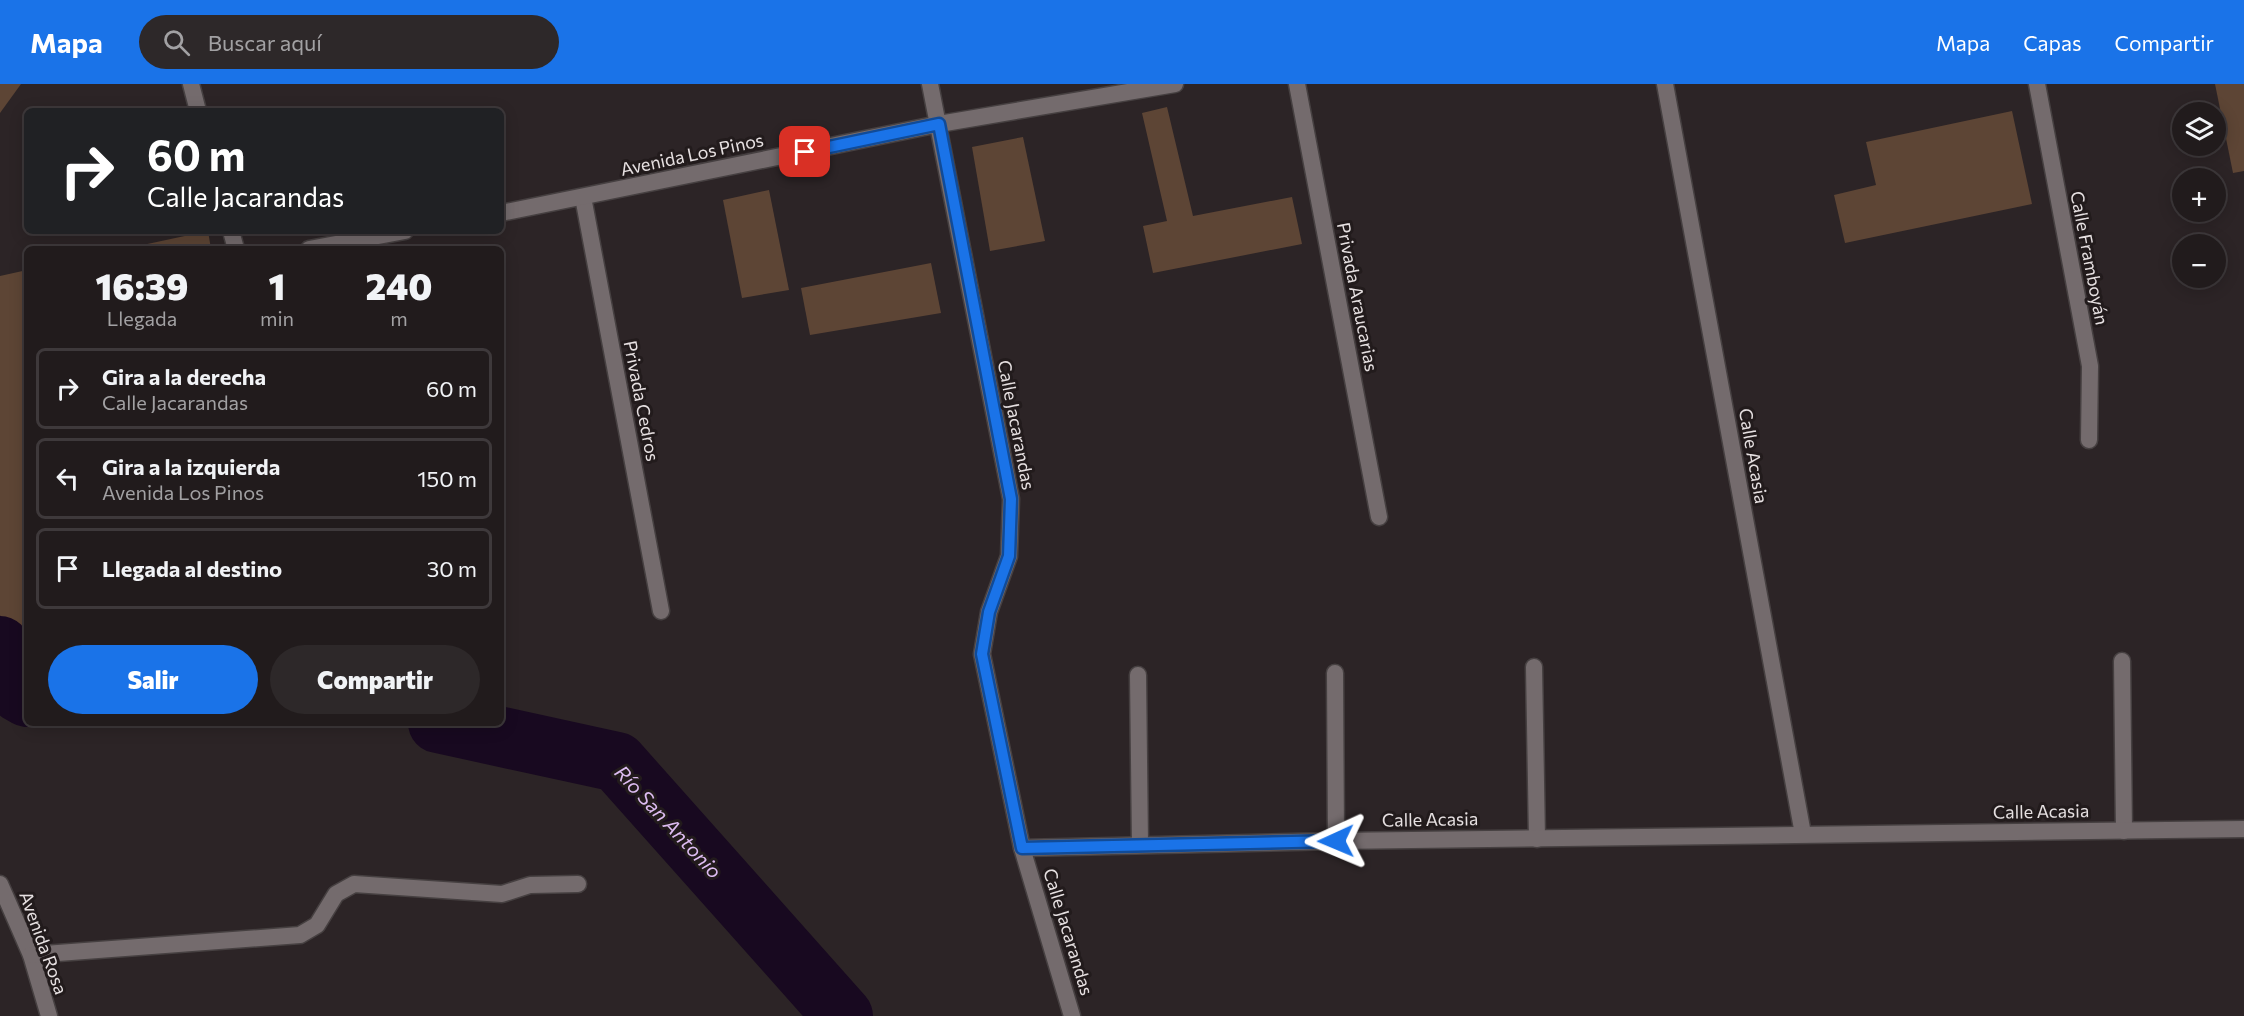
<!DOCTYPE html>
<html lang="es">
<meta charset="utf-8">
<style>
body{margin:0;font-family:Commissioner,sans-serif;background:#2d2829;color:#f1f3f6;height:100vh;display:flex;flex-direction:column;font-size:22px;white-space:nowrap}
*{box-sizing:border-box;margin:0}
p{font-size:20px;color:#a2a1a3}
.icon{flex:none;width:33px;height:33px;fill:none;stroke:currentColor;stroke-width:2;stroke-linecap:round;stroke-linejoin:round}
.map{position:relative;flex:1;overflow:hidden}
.panel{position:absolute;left:24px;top:162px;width:480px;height:480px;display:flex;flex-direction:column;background:#211b1c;border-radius:9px;box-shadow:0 3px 15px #0003,0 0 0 2px #3e393b}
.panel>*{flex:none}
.top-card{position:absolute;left:24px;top:24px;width:480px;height:126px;border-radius:9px;box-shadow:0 3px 15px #0003,0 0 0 2px #3e393b;background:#202124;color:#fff;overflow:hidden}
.controls{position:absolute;left:2172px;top:18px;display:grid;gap:12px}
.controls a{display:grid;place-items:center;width:54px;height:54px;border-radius:50%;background:#211b1c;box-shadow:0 3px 15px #0003,0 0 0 2px #3e393b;font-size:30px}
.pin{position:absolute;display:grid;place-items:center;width:51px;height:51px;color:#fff;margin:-26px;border-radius:12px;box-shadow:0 3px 9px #0006}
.me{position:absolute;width:66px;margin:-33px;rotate:269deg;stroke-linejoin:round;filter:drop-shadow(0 0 4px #0008)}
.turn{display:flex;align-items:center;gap:21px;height:126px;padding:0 24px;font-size:27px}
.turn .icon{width:78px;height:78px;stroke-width:2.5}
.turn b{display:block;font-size:42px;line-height:51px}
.eta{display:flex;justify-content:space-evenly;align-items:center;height:102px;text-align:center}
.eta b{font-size:36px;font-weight:800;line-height:42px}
.primary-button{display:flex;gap:12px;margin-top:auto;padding:12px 24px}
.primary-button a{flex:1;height:69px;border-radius:36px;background:#1a73e8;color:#fff;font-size:24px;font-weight:800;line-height:69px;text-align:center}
.primary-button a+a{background:#2d2829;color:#f1f3f6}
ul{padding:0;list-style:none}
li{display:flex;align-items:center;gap:18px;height:81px;margin:0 12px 9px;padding:0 12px;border:3px solid #3e393b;border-radius:9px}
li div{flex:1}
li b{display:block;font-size:22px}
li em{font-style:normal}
header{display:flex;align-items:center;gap:36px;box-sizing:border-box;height:84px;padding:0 30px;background:#1a73e8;color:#fff}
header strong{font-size:28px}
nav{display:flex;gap:33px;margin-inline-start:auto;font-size:21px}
.search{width:420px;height:54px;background:#2d2829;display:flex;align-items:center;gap:15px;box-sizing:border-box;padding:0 21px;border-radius:33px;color:#a2a1a3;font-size:22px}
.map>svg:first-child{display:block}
.green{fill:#5d4535}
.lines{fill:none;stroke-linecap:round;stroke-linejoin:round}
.river{stroke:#180920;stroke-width:60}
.minor-casing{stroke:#464041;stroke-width:19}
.minor{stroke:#746b6d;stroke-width:16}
.route-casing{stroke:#114b97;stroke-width:15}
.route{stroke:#1a73e8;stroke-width:10}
.labels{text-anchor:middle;stroke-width:6;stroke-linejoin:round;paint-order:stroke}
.street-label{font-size:18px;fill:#e6e0e1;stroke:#221b1c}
.water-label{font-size:20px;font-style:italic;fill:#ddbcf1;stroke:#221b1c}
</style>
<header>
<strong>Mapa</strong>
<div class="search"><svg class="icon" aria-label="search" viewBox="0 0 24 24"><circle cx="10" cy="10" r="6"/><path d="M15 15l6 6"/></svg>Buscar aquí</div>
<nav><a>Mapa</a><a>Capas</a><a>Compartir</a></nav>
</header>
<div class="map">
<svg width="2244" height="932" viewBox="0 0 2244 932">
<rect width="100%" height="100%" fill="#2c2426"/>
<g class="green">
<path d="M 0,0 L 21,0 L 0,29 Z"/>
<path d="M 2215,0 L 2244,0 L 2244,87 L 2233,89 Z"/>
<path d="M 1167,23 L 1193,132 L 1292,113 L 1302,160 L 1153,189 L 1143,142 L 1167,137 L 1142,29 Z"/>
<path d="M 2012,27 L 2032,120 L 1845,159 L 1834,111 L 1876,101 L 1866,58 Z"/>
<path d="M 1023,53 L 1045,157 L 990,167 L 972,63 Z"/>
<path d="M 769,106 L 789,206 L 742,214 L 723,116 Z"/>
<path d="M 208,147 L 211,165 L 124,165 Z"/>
<path d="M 931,179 L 941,229 L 810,251 L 801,204 Z"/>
<path d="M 27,186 L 27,595 L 0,531 L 0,192 Z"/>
</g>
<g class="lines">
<g class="river">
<path d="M 0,562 L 20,609 L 27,613"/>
<path d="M 438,639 L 617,678 L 843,932"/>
</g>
<g class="minor-casing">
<g id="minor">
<path d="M 191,0 L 198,27"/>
<path d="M 930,0 L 1011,415 L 1009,472 L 989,528 L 982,570 L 1022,764 L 1072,932"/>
<path d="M 1297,0 L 1379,433"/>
<path d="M 1665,0 L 1803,750"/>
<path d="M 2037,0 L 2090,282 L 2089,356"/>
<path d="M 583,113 L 661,527"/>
<path d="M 501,129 L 939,40 L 1175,0"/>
<path d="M 231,147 L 236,165"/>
<path d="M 309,165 L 405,147"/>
<path d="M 2122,577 L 2124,747"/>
<path d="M 1534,583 L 1537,755"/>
<path d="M 1335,589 L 1336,757"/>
<path d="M 1138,591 L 1140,760"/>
<path d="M 1022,764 L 1336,757 L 2244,745"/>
<path d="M 0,800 L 31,871 L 49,932"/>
<path d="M 31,871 L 300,851 L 317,841 L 336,810 L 354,800 L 502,810 L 530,801 L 578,800"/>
</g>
</g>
<use href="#minor" class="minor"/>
</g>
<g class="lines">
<g class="route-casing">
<path id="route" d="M 805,68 L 939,40 L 1011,415 L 1009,472 L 989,528 L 982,570 L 1022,764 L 1336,757"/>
</g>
<use href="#route" class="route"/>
</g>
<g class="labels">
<g class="street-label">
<text transform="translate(692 71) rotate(-12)" y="6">Avenida Los Pinos</text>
<text transform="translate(2089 174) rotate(79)" y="6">Calle Framboyán</text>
<text transform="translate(1357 213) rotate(79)" y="6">Privada Araucarias</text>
<text transform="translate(641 317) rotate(79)" y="6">Privada Cedros</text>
<text transform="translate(1016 341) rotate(79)" y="6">Calle Jacarandas</text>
<text transform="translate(1753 372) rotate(80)" y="6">Calle Acasia</text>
<text transform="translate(2041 728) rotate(-1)" y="6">Calle Acasia</text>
<text transform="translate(1430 736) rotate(-1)" y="6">Calle Acasia</text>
<text transform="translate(1068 848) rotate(73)" y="6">Calle Jacarandas</text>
<text transform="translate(43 859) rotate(70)" y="6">Avenida Rosa</text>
</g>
<g class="water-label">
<text transform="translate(668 738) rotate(47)" y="7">Río San Antonio</text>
</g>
</g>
</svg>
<div class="controls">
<a><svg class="icon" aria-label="layers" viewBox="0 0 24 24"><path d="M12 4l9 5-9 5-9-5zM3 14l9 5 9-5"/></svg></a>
<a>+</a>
<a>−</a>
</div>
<div class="pin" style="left:805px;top:68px;background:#d93025"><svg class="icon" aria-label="arrive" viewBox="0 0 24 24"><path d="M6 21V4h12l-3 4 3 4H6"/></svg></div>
<svg class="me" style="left:1336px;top:757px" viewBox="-20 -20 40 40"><path d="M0-17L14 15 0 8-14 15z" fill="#1a73e8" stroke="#fff" stroke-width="4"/></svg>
<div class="top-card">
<div class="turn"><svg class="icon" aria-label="right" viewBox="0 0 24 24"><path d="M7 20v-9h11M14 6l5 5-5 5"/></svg><div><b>60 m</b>Calle Jacarandas</div></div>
</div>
<section class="panel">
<div class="eta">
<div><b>16:39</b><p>Llegada</p></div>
<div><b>1</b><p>min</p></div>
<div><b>240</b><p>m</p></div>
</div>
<ul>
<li><svg class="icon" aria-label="right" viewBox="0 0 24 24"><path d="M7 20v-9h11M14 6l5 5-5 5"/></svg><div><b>Gira a la derecha</b><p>Calle Jacarandas</p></div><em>60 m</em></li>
<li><svg class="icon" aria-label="left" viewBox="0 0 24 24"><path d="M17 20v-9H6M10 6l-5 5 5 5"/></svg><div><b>Gira a la izquierda</b><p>Avenida Los Pinos</p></div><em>150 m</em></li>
<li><svg class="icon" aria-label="arrive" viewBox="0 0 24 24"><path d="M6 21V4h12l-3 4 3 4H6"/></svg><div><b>Llegada al destino</b></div><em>30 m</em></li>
</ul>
<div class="primary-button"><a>Salir</a><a>Compartir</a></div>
</section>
</div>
